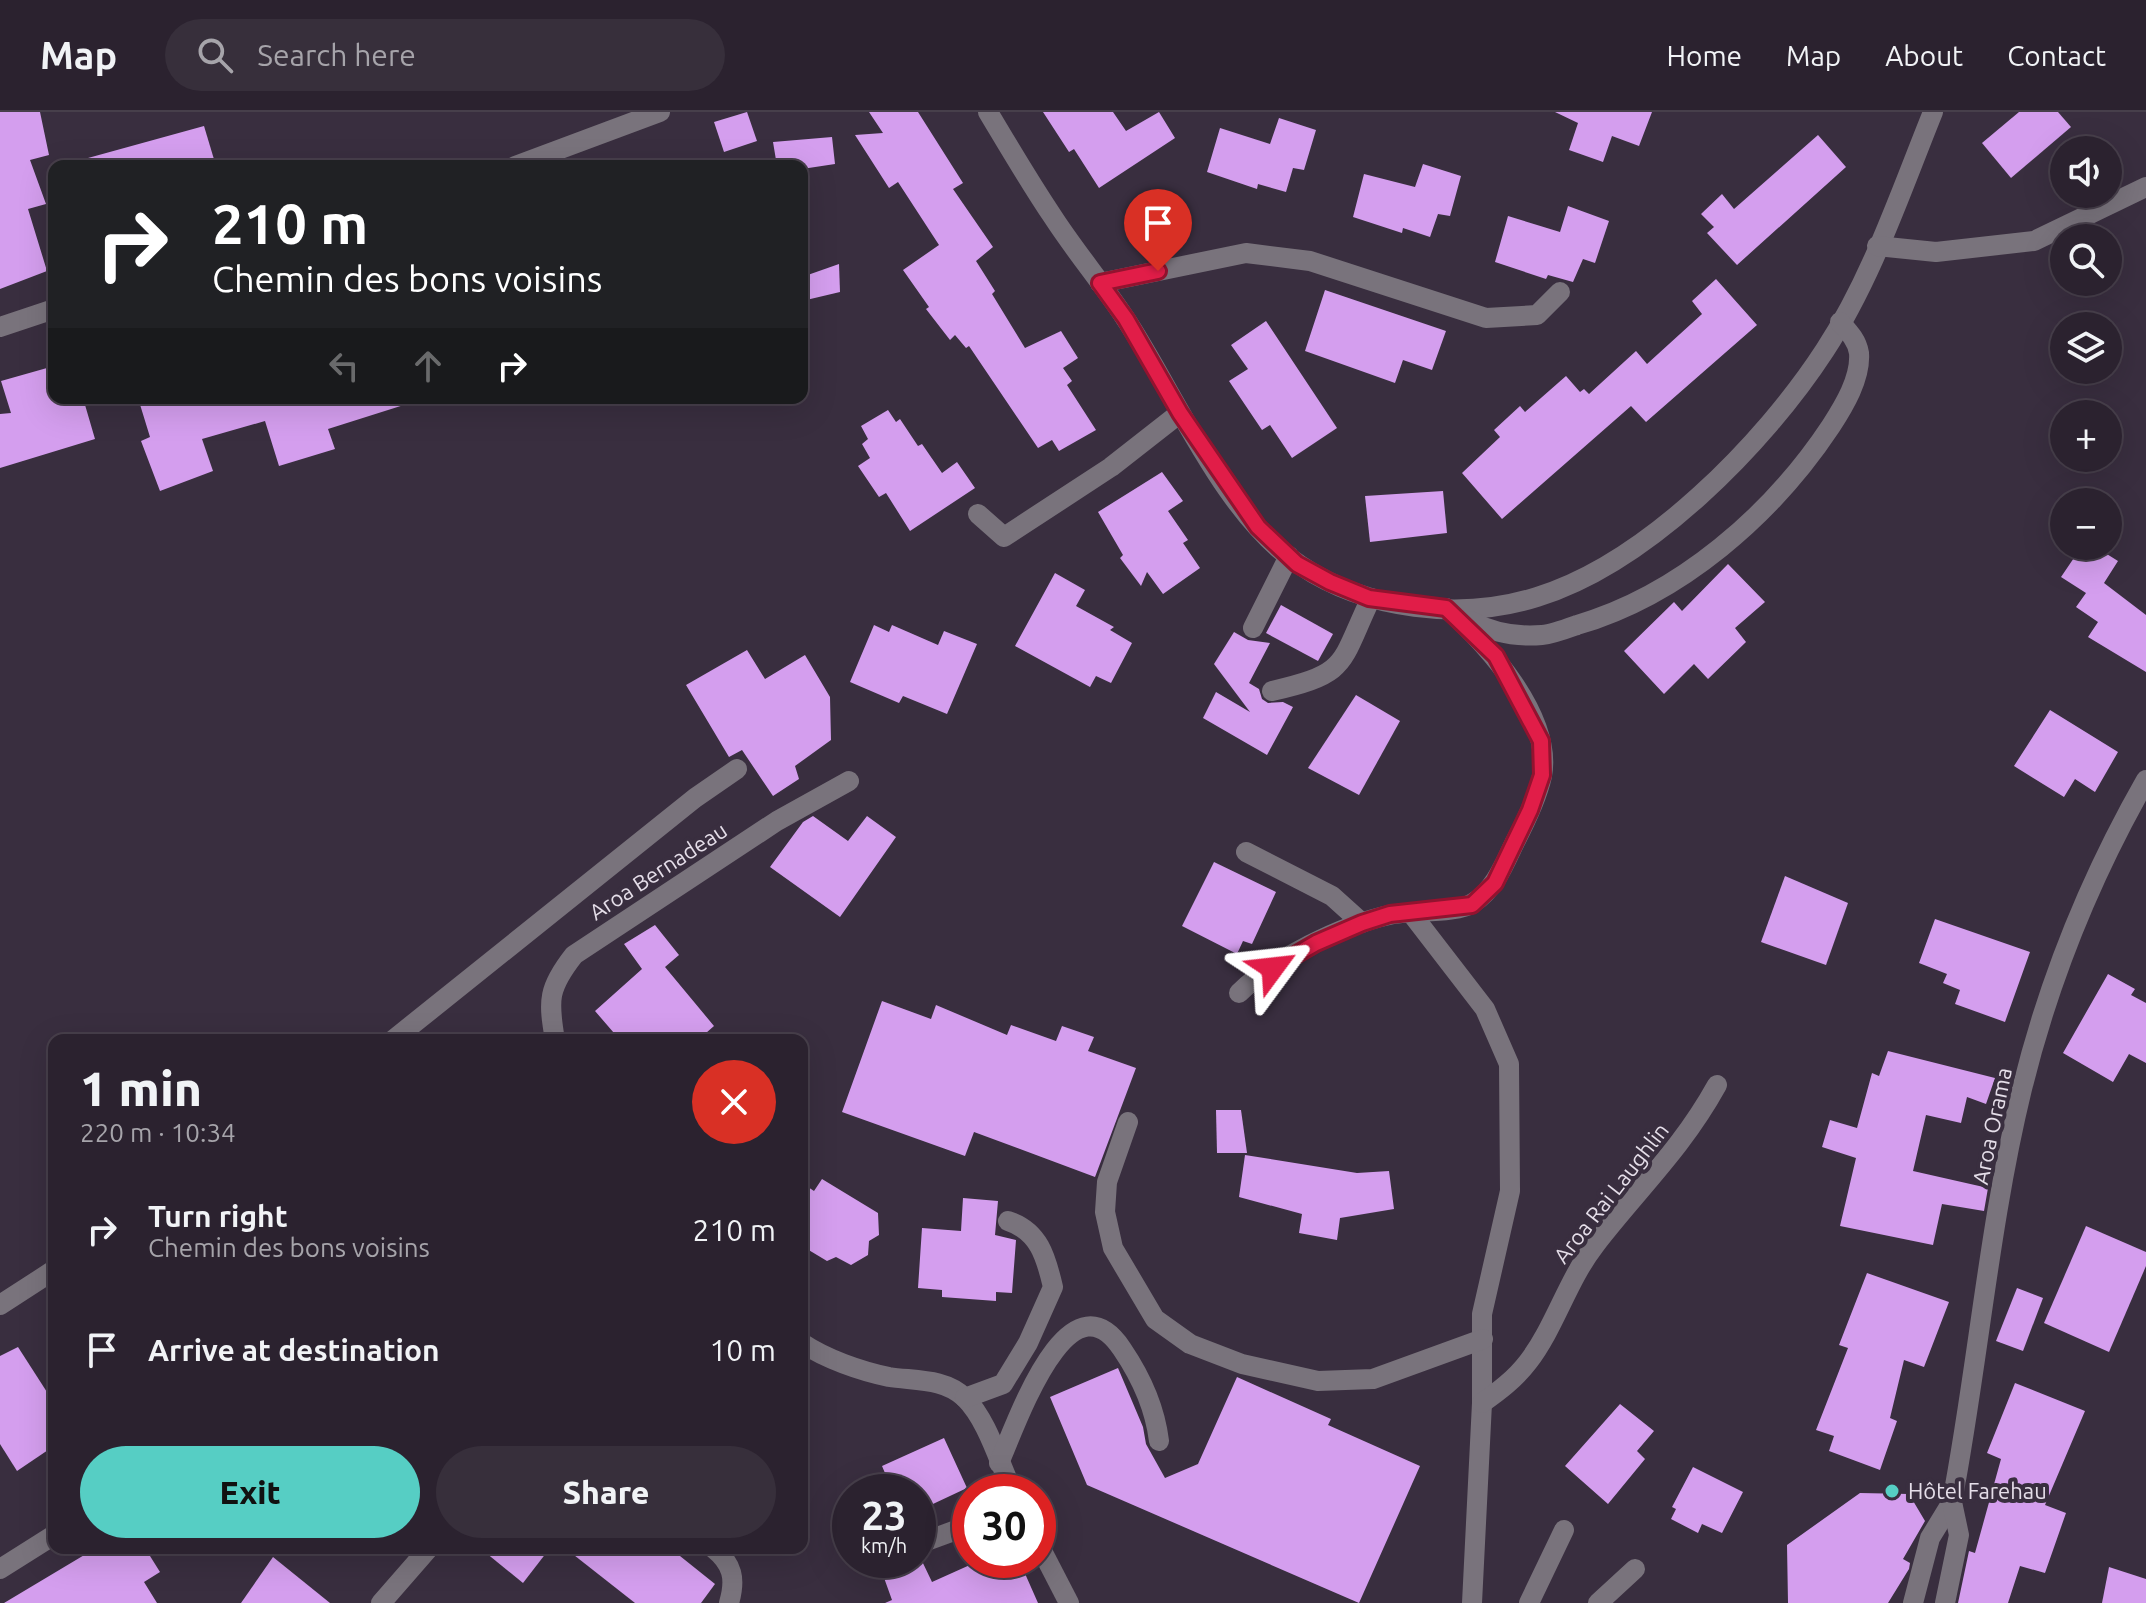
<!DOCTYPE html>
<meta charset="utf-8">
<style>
body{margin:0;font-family:Ubuntu,sans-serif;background:#372f3b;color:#f1f3f6;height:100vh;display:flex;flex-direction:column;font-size:30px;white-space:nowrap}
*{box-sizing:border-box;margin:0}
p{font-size:26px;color:#a6a4aa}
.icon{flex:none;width:44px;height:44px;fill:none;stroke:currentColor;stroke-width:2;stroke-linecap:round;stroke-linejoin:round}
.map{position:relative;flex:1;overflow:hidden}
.side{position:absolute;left:48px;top:922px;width:760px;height:520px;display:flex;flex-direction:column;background:#2b222f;border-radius:16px;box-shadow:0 8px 32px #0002,0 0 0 2px #473f4b}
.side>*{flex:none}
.banner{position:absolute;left:48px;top:48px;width:760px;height:244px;border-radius:16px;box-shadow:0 8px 32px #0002,0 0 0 2px #473f4b;background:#202124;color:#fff;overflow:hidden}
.buttons{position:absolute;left:2050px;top:24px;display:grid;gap:16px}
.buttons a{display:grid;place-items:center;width:72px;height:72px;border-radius:50%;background:#2b222f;box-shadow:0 8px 32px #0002,0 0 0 2px #473f4b;font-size:40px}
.speed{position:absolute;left:832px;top:1362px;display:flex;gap:16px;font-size:40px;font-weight:700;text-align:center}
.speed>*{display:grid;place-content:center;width:104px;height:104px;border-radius:50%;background:#2b222f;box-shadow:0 8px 32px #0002,0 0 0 2px #473f4b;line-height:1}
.speed small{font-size:20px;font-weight:400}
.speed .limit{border:12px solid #d22;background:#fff;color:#111}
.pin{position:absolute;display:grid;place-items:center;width:68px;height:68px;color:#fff;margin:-82px -34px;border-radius:50% 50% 50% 0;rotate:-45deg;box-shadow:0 0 8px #0007}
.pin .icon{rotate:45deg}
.me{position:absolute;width:88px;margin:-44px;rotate:60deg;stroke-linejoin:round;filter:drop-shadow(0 0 6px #0008)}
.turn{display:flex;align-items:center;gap:28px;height:168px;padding:0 32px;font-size:36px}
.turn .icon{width:104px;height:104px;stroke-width:2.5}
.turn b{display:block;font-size:56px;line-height:68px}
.lanes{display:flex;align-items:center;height:76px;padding:0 32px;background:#0003;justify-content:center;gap:40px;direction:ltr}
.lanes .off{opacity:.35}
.round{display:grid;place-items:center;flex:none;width:84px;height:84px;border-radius:42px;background:#372f3b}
.headline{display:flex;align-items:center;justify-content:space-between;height:136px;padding:0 32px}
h1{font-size:48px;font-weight:800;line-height:60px}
.primary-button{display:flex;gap:16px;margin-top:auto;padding:16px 32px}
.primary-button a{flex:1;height:92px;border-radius:48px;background:#56cec4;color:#111;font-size:32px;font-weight:800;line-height:92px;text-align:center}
.primary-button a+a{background:#372f3b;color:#f1f3f6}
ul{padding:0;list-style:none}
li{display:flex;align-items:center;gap:24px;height:120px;padding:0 32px}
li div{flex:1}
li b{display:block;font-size:30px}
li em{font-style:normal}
header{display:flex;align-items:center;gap:48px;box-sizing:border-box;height:112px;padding:0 40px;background:#2b222f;border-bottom:2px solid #473f4b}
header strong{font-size:38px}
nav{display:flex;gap:44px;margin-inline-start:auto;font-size:28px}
.search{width:560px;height:72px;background:#372f3b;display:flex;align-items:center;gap:20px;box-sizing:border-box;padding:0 28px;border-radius:44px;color:#a6a4aa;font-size:30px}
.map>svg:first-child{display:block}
.building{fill:#d49eee}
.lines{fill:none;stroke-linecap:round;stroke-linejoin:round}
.minor{stroke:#79737c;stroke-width:20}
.route-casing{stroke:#92132f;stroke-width:20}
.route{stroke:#e11d48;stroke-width:14}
.poi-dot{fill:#56cec4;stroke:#392e3f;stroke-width:3}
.labels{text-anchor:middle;stroke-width:8;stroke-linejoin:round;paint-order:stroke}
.street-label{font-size:22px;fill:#e5dee9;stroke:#392e3f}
.poi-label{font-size:22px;fill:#e5dee9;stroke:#392e3f;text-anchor:start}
</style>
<header>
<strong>Map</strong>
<div class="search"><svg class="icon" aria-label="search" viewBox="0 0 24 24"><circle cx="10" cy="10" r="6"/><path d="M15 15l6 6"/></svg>Search here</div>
<nav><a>Home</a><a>Map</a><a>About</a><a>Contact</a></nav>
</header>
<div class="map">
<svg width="2146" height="1491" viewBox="0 0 2146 1491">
<rect width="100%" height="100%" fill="#392e3f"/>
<g class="building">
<path d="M 0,0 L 40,0 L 49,43 L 30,48 L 46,92 L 28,97 L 47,159 L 0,177 Z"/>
<path d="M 747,0 L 757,29 L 724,40 L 714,10 Z"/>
<path d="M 869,0 L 918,0 L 963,71 L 953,77 L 993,135 L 976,149 L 995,179 L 992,182 L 1025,236 L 1061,219 L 1078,246 L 1063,256 L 1072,269 L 1067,273 L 1096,318 L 1059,339 L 1052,328 L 1038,336 L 969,234 L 966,236 L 955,223 L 950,228 L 926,197 L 929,195 L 903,158 L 939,133 L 898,70 L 889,76 L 855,23 L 883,21 Z"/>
<path d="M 1043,0 L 1113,0 L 1126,19 L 1159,0 L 1175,26 L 1099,76 L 1074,37 L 1069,40 Z"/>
<path d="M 1555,0 L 1652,0 L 1639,34 L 1612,24 L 1603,50 L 1569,38 L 1578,11 Z"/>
<path d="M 2019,0 L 2058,0 L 2071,15 L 2011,66 L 1982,31 Z"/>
<path d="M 1279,6 L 1316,18 L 1304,58 L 1293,56 L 1286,80 L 1258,72 L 1257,77 L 1207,60 L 1220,16 L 1270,32 Z"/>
<path d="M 204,14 L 216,54 L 89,54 L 88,46 Z"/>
<path d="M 1818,23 L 1846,55 L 1737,153 L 1707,121 L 1714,115 L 1701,102 L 1722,82 L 1734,97 Z"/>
<path d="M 832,25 L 835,52 L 802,57 L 802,54 L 777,54 L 773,30 Z"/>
<path d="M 1423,52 L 1461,64 L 1450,104 L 1438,102 L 1430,125 L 1403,116 L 1402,121 L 1353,105 L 1364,62 L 1415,75 Z"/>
<path d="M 1568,94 L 1609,109 L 1595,151 L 1583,147 L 1573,170 L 1548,163 L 1546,167 L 1495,150 L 1508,104 L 1560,120 Z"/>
<path d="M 839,152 L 840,180 L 802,189 L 802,165 Z"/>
<path d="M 1716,167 L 1757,213 L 1646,310 L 1631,294 L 1502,407 L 1462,361 L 1500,325 L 1494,318 L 1520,294 L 1525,300 L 1566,264 L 1580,280 L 1584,277 L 1589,282 L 1636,239 L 1647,252 L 1702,202 L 1692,189 Z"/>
<path d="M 1325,178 L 1446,219 L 1432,258 L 1403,248 L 1395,271 L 1305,239 Z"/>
<path d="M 1266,209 L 1337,316 L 1292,346 L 1270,313 L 1262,318 L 1229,269 L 1248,257 L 1231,233 Z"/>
<path d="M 54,254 L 54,286 L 83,286 L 95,327 L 0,356 L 0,302 L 11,301 L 1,269 Z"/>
<path d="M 138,286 L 406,286 L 407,292 L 328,317 L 335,337 L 279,354 L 265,309 L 202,327 L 213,359 L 160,379 L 141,329 L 150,325 Z"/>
<path d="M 888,298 L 896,310 L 900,307 L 918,334 L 922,332 L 942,361 L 957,350 L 975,376 L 910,419 L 886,381 L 879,385 L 858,354 L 870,346 L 862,332 L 868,327 L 861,314 Z"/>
<path d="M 1162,360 L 1183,389 L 1168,399 L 1188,428 L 1183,431 L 1200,456 L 1163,482 L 1147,460 L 1141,474 L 1120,446 L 1123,443 L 1098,400 Z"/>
<path d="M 1443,379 L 1447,421 L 1370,430 L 1365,384 Z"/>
<path d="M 2082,434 L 2094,434 L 2118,449 L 2104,471 L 2146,503 L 2146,560 L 2088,525 L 2098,510 L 2076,495 L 2086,481 L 2061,465 Z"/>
<path d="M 1728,452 L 1765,490 L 1735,516 L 1746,530 L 1708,567 L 1694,552 L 1664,582 L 1624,539 L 1674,490 L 1682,499 Z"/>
<path d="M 1055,461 L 1085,478 L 1076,494 L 1114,515 L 1110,518 L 1132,531 L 1111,571 L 1096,564 L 1090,575 L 1015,534 Z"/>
<path d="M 1281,493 L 1333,522 L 1318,549 L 1266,521 Z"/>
<path d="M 874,513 L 889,520 L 892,513 L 938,533 L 944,519 L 977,532 L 947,602 L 903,584 L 899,591 L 850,570 Z"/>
<path d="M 1234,520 L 1248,528 L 1270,531 L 1249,571 L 1259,577 L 1262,587 L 1268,591 L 1283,590 L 1293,595 L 1267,643 L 1203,606 L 1216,580 L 1250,600 L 1214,552 Z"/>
<path d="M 747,538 L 765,567 L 805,543 L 830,585 L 831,628 L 795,654 L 799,667 L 773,684 L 742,638 L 729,645 L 686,573 Z"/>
<path d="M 1356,583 L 1400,609 L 1359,683 L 1308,656 Z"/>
<path d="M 2050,598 L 2118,640 L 2095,680 L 2075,667 L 2064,685 L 2014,654 Z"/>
<path d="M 813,704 L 848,729 L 867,704 L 896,725 L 840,805 L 770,755 L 803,710 Z"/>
<path d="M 1214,750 L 1276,780 L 1252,832 L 1243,829 L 1237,842 L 1182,814 Z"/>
<path d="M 1785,764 L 1848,791 L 1826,853 L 1761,830 Z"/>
<path d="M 1935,807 L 2030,840 L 2005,910 L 1955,892 L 1960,878 L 1943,871 L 1947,862 L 1919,851 Z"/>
<path d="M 655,813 L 679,843 L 665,855 L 714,914 L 698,928 L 620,928 L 595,899 L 642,857 L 624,832 Z"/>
<path d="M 2108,862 L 2135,877 L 2131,883 L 2146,891 L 2146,951 L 2129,942 L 2113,970 L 2063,941 Z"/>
<path d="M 882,889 L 931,907 L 936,893 L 1007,923 L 1011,913 L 1056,929 L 1062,914 L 1094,925 L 1088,939 L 1136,956 L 1095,1065 L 974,1020 L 965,1044 L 842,1000 Z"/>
<path d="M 1888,939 L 1995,966 L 1986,992 L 1967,985 L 1961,1011 L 1926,1003 L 1913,1059 L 1988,1076 L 1984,1099 L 1942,1092 L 1933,1133 L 1840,1114 L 1856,1046 L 1822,1035 L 1830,1008 L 1857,1016 L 1872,961 L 1879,964 Z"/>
<path d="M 1216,998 L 1241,998 L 1247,1041 L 1217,1041 Z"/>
<path d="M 1245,1043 L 1357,1061 L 1389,1059 L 1394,1097 L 1340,1106 L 1337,1128 L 1299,1121 L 1302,1102 L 1239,1085 Z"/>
<path d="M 822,1067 L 878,1101 L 879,1123 L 869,1129 L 868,1143 L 851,1153 L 836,1145 L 827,1149 L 802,1134 L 802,1071 L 814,1079 Z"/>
<path d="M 963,1086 L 998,1089 L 995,1123 L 1016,1128 L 1012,1181 L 996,1180 L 996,1189 L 942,1185 L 942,1178 L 918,1176 L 922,1116 L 961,1119 Z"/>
<path d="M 2086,1114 L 2146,1140 L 2146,1154 L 2109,1240 L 2044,1211 Z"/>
<path d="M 1867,1161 L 1949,1190 L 1924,1255 L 1904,1248 L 1890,1306 L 1897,1309 L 1880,1358 L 1829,1339 L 1834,1324 L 1816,1318 L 1848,1236 L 1839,1233 Z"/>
<path d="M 2017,1176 L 2043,1186 L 2023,1239 L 1996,1229 Z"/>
<path d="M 18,1235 L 54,1291 L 54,1334 L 17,1359 L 0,1332 L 0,1244 Z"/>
<path d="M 1118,1256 L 1143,1315 L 1146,1332 L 1165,1366 L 1198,1352 L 1237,1265 L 1331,1307 L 1328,1313 L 1420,1354 L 1359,1491 L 1087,1373 L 1050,1285 Z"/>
<path d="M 2015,1271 L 2085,1299 L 2045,1393 L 2066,1401 L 2045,1461 L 2020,1454 L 2008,1491 L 1958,1491 L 1969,1439 L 1975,1441 L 2001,1347 L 1987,1341 Z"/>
<path d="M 1620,1292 L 1654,1319 L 1637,1339 L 1645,1347 L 1608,1392 L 1565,1354 Z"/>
<path d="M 944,1326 L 967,1376 L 918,1399 L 918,1380 L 893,1380 L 882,1354 Z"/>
<path d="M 1693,1355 L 1743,1380 L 1722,1421 L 1702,1412 L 1698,1421 L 1671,1407 L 1676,1397 L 1672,1395 Z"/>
<path d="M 1860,1381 L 1909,1382 L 1925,1409 L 1903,1447 L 1910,1451 L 1909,1457 L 1888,1491 L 1788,1491 L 1787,1433 Z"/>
<path d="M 96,1436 L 145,1436 L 160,1460 L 144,1470 L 157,1491 L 4,1491 Z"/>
<path d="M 480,1436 L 550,1436 L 523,1471 Z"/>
<path d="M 565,1436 L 670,1436 L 715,1472 L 701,1491 L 635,1491 Z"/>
<path d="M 273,1445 L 330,1491 L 241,1491 Z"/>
<path d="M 921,1447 L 932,1470 L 981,1448 L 1019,1448 L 1038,1491 L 885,1491 L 892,1488 L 883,1463 Z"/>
<path d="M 2109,1455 L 2146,1467 L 2146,1491 L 2102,1491 Z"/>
</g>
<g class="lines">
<g class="minor">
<path d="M 988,0 C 1009,35 1030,71 1053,105 C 1075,139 1102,171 1125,206 C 1175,281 1223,402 1300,453 C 1366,498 1461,509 1537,485 C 1647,451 1764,332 1825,238 C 1872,166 1901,79 1933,0"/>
<path d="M 515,54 L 660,0"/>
<path d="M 1877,134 L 1936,140 L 2034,129 L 2146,75"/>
<path d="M 1100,171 L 1246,141 L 1310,149 L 1486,206 L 1537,203 L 1560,180"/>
<path d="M 0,215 L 54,197"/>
<path d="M 978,402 L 1004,425 L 1111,355 L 1180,301"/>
<path d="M 1471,509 C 1493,521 1517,525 1542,523 C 1553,522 1566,517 1577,513 C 1680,483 1772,403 1831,314 C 1844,294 1861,266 1859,241 C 1857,228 1848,219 1840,210"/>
<path d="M 1253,516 L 1289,444"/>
<path d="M 1272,579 C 1350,561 1339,553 1371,486"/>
<path d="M 1246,740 L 1332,784 L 1362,811"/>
<path d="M 1411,801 L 1485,897 L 1509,952 L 1510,1079 L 1482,1202 L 1482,1291 L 1472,1491"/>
<path d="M 1239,881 C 1273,847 1343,813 1389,803 C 1411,798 1456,802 1473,791 C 1494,778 1504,753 1514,732 C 1525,711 1537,687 1542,664 C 1553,605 1487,532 1446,496"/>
<path d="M 393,928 L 695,686 L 737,657"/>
<path d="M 555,928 C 548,888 548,876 574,843 L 777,709 L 849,669"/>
<path d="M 1128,1010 L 1107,1070 L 1105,1100 L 1113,1136 L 1155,1207 L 1190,1232 L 1242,1252 L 1318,1269 L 1373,1267 L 1483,1227"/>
<path d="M 0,1193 L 54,1158"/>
<path d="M 802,1231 C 826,1247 860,1259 889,1265 C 914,1269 945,1266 965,1286 C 988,1309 999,1351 1013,1380"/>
<path d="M 965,1286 L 1003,1272 L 1028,1231 L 1053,1175 C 1046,1145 1039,1119 1008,1109"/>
<path d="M 1482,1291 C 1499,1279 1515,1267 1528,1250 C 1555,1215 1567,1169 1595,1133 C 1639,1076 1681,1038 1717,973"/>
<path d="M 999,1351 C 1015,1316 1068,1156 1122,1237 C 1141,1265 1155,1296 1159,1329"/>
<path d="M 1038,1431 L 1069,1491"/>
<path d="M 918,1432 L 970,1413"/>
<path d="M 713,1436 C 733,1452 736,1467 729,1491"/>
<path d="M 0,1457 L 54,1423"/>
<path d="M 381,1491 L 429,1436"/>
<path d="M 1529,1491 L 1564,1418"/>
<path d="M 1598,1491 L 1635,1457"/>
<path d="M 1913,1491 L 1930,1426 L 1952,1390 C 1978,1253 1989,1112 2022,977 C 2049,867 2090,766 2146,668"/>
<path d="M 1945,1491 L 1959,1423 L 1952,1390"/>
</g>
</g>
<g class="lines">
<g class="route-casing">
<path id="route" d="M 1158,159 L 1100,171 L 1126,207 L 1180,301 L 1258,415 L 1297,452 L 1330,470 L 1369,486 L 1446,496 L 1496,544 L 1541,629 L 1542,663 L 1530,698 L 1495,771 L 1472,793 L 1390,802 L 1362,811 L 1316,831 L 1273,856"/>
</g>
<use href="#route" class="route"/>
</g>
<circle class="poi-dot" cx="1892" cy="1379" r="8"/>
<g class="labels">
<g class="street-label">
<text transform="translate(658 759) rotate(-33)" y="8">Aroa Bernadeau</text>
<text transform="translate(1992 1014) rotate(-78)" y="8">Aroa Orama</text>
<text transform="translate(1611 1081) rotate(-52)" y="8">Aroa Rai Laughlin</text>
</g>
<g class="poi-label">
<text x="1908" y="1387">Hôtel Farehau</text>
</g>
</g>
</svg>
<div class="buttons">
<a><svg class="icon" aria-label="sound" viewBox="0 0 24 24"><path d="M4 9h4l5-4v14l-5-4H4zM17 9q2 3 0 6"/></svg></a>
<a><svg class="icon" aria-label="search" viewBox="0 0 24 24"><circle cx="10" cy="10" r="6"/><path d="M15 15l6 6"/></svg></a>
<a><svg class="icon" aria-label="layers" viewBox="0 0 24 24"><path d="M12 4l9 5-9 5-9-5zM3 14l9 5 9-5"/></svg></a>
<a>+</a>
<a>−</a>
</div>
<div class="speed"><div>23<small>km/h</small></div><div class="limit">30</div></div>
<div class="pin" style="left:1158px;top:159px;background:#d93025"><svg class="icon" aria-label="arrive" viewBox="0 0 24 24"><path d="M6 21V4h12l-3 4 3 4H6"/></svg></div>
<svg class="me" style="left:1273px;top:856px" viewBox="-20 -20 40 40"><path d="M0-17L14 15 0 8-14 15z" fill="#e11d48" stroke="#fff" stroke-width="4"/></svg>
<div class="banner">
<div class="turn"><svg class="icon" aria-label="right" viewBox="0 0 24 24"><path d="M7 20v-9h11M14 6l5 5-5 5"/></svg><div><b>210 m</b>Chemin des bons voisins</div></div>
<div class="lanes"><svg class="icon off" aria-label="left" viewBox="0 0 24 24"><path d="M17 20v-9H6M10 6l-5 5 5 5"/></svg><svg class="icon off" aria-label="ahead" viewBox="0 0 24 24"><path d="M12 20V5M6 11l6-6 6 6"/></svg><svg class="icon" aria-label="right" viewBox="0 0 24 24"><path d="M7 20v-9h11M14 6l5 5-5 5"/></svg></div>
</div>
<section class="side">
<div class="headline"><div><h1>1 min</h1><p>220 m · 10:34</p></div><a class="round" style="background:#d93025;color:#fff"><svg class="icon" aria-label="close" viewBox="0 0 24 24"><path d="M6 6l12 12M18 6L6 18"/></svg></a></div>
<ul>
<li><svg class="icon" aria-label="right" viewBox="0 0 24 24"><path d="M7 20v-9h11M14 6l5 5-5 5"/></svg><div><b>Turn right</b><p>Chemin des bons voisins</p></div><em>210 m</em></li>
<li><svg class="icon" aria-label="arrive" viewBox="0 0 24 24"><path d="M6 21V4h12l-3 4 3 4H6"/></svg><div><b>Arrive at destination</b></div><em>10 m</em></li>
</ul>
<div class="primary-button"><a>Exit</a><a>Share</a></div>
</section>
</div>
